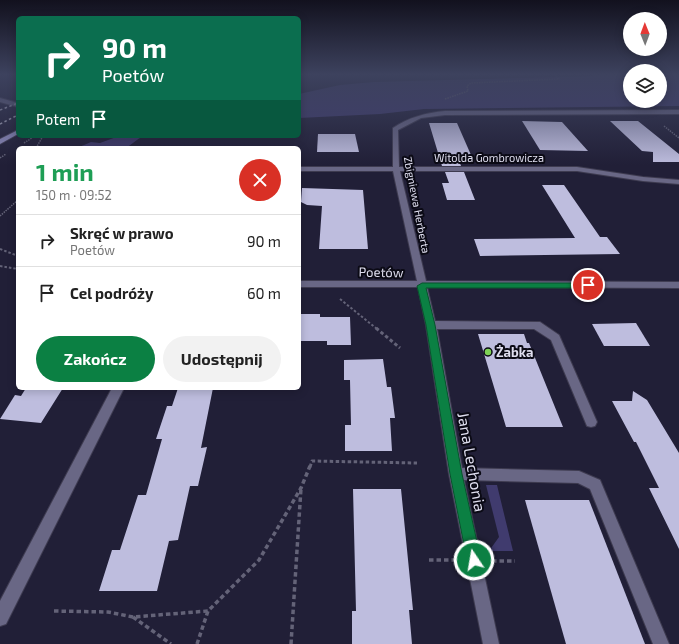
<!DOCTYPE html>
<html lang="pl">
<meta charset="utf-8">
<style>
body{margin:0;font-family:"Exo 2",sans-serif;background:#f2f2f2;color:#222;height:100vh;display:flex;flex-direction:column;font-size:15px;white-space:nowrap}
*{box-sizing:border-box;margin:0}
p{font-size:13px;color:#767676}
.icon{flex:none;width:22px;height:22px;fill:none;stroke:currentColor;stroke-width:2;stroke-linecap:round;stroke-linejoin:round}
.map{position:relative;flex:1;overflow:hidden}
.drawer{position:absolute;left:16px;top:146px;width:285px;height:244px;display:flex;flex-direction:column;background:#fff;border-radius:6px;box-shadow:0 2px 10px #0003}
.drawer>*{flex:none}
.banner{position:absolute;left:16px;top:16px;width:285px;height:122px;border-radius:6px;box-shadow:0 2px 10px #0003;background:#0b6e4f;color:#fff;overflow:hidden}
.needle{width:26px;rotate:359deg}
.fabs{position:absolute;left:623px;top:12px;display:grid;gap:8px}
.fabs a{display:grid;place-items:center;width:44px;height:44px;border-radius:50%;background:#fff;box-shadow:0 2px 10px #0003;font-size:20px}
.pin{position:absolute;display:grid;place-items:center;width:34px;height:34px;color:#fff;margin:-17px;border:2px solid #fff;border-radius:50%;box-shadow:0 1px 4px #0007}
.me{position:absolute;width:44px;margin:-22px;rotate:348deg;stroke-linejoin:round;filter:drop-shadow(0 0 3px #0008)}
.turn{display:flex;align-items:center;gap:14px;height:84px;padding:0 20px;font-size:18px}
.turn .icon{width:52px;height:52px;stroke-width:2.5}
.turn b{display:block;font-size:28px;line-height:34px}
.then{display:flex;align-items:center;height:38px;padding:0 20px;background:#0003;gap:8px;font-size:15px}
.round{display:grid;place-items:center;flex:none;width:42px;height:42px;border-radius:21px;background:#f2f2f2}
.head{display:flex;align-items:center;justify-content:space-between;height:68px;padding:0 20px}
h1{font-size:24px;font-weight:700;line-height:30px;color:#1e9e55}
.button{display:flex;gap:8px;margin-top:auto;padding:8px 20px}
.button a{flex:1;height:46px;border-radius:24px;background:#0b8043;color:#fff;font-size:16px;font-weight:700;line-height:46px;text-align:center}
.button a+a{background:#f2f2f2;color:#222}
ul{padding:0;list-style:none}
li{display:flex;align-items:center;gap:12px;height:52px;padding:0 20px;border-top:1px solid #e0e0e0}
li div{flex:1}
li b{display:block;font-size:15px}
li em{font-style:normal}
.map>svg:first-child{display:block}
.green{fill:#403b6e}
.building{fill:#bebdde}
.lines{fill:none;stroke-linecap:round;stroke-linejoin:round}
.minor-casing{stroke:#3e3b50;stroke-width:2}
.major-casing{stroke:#3e3b50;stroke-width:2}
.path-far3{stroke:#646378;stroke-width:1.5;stroke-dasharray:1.5 1;stroke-linecap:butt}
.path-far2{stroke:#646378;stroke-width:2;stroke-dasharray:2.5 2;stroke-linecap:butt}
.path-far1{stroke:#646378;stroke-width:3;stroke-dasharray:3.5 2.5;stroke-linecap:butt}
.path{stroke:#646378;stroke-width:3.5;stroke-dasharray:4.5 3;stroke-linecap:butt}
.minor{fill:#696785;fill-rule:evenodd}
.major{fill:#8e8bbd;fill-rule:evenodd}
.rail{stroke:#acabbe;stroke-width:1.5;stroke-dasharray:2.5 2.5;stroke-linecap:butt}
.route{fill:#0b8043;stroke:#07532c}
.poi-dot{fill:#7dd154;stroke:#0b0a15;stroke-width:1.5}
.labels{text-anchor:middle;stroke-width:4;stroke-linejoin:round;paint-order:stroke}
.far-street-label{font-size:11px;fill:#dfdeef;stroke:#0b0a15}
.street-label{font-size:13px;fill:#dfdeef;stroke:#0b0a15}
.poi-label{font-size:13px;font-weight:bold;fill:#dfdeef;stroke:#0b0a15;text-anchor:start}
.near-street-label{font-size:16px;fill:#dfdeef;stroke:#0b0a15}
</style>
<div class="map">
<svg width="679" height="644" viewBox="0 0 679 644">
<rect width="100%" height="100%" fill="#211f37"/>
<g class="green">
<path d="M 595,75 L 630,75 L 630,101 L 660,101 L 660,75 L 679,75 L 679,106 L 424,109 L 380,114 L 299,118 L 299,94 L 340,85 L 374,82 L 592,76 Z"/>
<path d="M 119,136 L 145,136 C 137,138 132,145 125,148 L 77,148 L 91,142 L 100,143 Z"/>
<path d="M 486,485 L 497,485 L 513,551 L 489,551 L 499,537 Z"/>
</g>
<g class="building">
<path d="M 522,121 L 562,122 L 588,151 L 540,150 Z"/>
<path d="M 610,121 L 638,121 L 679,154 L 679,162 L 653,162 L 653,152 L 642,151 Z"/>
<path d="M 429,123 L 457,123 L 471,155 L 457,155 L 461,166 L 442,166 Z"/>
<path d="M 318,134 L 355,134 L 359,152 L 317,152 Z"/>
<path d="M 445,172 L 464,172 L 475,200 L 447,200 L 442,183 L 449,183 Z"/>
<path d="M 542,185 L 564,185 L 600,237 L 607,237 L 620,254 L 480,256 L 474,239 L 575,238 Z"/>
<path d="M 302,188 L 363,190 L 368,249 L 319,249 L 322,206 L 307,205 L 301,202 Z"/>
<path d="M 299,314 L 320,314 L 320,317 L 350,317 L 351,345 L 327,345 L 327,341 L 299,341 Z"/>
<path d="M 636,323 L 650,346 L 604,346 L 592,324 Z"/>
<path d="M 478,334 L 524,334 L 527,343 L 529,343 L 563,427 L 506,427 Z"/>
<path d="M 383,359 L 387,387 L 391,387 L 395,418 L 390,418 L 392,451 L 345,451 L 345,425 L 351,425 L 350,380 L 344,380 L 344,360 Z"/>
<path d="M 26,388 L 63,388 L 41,423 L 0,419 L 15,395 L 21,396 Z"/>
<path d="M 178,388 L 213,388 L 201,448 L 207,447 L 198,486 L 190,486 L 178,540 L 169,541 L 157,591 L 99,591 L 112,550 L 120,550 L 138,495 L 146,495 L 162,439 L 156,439 L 167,406 L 172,406 Z"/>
<path d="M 633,391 L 647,400 L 679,453 L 679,549 L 649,488 L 659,488 L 636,442 L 634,442 L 612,401 L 632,401 Z"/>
<path d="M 353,489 L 401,489 L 413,610 L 409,610 L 412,644 L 352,644 L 352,611 L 356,611 Z"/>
<path d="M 525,500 L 589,500 L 645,644 L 566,644 Z"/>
</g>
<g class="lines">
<g class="minor-casing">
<g id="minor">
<path d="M 0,98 L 18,103 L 18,107 L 0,102 Z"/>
<path d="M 679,110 L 679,114 L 445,115 L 421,118 L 398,130 L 399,167 L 577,167 L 643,177 L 679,180 L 679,184 L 643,181 L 577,171 L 400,171 L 426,281 L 679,282 L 679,288 L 427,287 L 435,321 L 540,322 L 559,335 L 597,422 L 595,426 L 591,427 L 587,426 L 551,340 L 534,329 L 437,329 L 462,468 L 579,471 L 600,480 L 669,644 L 653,644 L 590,489 L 578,483 L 464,480 L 499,644 L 483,644 L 449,474 L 426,325 L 418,287 L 299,287 L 299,281 L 417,281 L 393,171 L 299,171 L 299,167 L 393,167 L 393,128 C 409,117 426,113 445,111 Z"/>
<path d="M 112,388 L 124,388 L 6,624 L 0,626 L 0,601 Z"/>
</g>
</g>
<g class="major-casing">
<path id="major" d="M 18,130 L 18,134 L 0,144 L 0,139 Z"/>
</g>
<g class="path-far3">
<path d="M 445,99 L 468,91 L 467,86 L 471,83 L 559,79 L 555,75"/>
<path d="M 664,126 L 679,138"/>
<path d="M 24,143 L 35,136"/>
<path d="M 36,148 L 43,136"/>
<path d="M 0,158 L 6,154"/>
<path d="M 0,216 L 18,200"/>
</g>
<g class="path-far2">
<path d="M 0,249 L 18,256"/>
<path d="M 0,266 L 18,269"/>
<path d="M 340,299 L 377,329"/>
</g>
<g class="path-far1">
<path d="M 376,328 L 400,348"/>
<path d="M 310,467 L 312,461 L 417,463"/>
</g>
<g class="path">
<path d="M 429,560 L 455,560"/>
<path d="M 492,561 L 515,561"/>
<path d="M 54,611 L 108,612 L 133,617 L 208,611 L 259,560 L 301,488 L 310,466"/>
<path d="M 133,617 L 171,644"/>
<path d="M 197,644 L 208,611"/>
<path d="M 291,644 L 301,488"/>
</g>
<use href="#minor" class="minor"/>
<use href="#major" class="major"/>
<g class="rail">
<path d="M 0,110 L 18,103"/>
<path d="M 0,124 L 18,115"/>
</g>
</g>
<linearGradient id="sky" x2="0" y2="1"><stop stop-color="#12111e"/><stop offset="0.45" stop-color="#3d425e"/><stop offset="1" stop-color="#3d425e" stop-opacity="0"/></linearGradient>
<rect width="679" height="165" fill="url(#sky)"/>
<path class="route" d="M 422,283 L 588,283 L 592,285 L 588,288 L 426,288 L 435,325 L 462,474 L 481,560 L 479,565 L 474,567 L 469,565 L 467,560 L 450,474 L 426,325 L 417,286 Z"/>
<circle class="poi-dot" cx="488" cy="352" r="4"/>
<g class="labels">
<g class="far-street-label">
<text x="489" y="162">Witolda Gombrowicza</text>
<text transform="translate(417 205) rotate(79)" y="4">Zbigniewa Herberta</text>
</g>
<g class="street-label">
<text transform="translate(381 272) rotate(1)" y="5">Poetów</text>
</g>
<g class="poi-label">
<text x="496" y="357">Żabka</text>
</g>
<g class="near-street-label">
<text transform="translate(472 462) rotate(80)" y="6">Jana Lechonia</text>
</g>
</g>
</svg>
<div class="fabs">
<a><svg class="needle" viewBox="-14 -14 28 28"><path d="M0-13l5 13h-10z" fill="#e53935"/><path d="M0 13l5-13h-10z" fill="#767676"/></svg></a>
<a><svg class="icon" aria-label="layers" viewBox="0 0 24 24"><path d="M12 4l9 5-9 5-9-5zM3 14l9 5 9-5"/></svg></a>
</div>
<div class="pin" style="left:588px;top:285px;background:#d93025"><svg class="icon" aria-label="arrive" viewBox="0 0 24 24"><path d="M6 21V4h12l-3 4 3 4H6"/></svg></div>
<svg class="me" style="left:474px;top:560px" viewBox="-20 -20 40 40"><circle r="17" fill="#0b8043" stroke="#fff" stroke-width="3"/><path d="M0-11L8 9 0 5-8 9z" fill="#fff"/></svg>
<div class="banner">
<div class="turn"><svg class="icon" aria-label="right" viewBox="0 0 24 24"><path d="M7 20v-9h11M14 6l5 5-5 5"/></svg><div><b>90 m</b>Poetów</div></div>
<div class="then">Potem<svg class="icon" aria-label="arrive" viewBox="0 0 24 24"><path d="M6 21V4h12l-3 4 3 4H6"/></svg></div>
</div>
<section class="drawer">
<div class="head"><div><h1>1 min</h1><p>150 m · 09:52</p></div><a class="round" style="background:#d93025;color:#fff"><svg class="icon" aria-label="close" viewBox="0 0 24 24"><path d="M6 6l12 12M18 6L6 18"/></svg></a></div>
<ul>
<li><svg class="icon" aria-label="right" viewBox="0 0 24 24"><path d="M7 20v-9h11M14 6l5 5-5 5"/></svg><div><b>Skręć w prawo</b><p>Poetów</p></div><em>90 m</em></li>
<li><svg class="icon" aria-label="arrive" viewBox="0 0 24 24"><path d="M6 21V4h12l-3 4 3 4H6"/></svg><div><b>Cel podróży</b></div><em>60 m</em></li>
</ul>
<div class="button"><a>Zakończ</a><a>Udostępnij</a></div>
</section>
</div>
